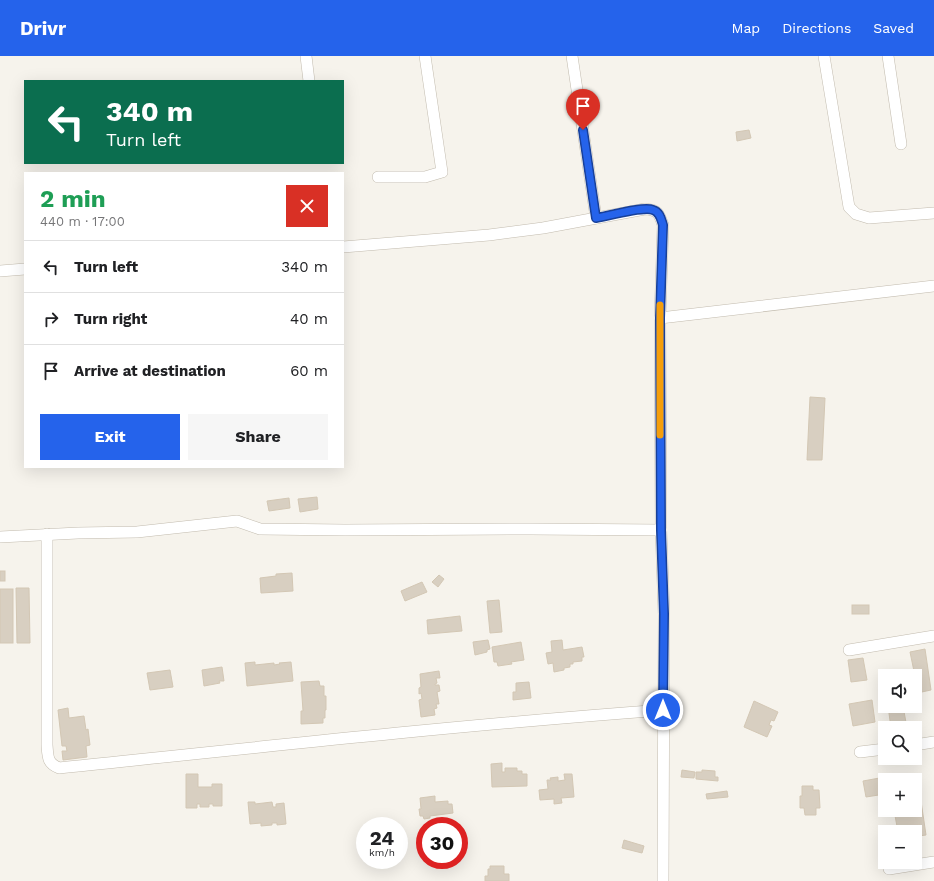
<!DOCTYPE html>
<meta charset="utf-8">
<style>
body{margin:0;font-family:"Work Sans",sans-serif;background:#f6f6f6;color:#202124;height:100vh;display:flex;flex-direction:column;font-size:15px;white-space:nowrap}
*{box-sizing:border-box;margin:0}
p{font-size:13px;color:#757577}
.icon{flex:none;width:22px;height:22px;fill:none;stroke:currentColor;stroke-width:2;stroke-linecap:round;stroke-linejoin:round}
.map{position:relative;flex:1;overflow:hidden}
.panel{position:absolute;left:24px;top:116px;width:320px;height:296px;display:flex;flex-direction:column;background:#fff;border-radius:0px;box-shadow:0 4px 16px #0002}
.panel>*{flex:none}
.top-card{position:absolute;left:24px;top:24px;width:320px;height:84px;border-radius:0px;box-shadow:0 4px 16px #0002;background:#0b6e4f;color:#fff;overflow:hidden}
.buttons{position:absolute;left:878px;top:613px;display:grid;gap:8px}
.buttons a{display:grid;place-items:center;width:44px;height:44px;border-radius:0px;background:#fff;box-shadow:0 4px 16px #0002;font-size:20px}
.speed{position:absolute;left:356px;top:761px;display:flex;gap:8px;font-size:20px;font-weight:700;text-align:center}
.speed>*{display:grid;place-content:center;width:52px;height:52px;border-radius:50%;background:#fff;box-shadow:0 4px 16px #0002;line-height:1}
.speed small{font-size:10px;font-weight:400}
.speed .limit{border:6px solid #d22;background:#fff;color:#111}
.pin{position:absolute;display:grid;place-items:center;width:34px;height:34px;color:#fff;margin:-41px -17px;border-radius:50% 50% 50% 0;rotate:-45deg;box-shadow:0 0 4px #0007}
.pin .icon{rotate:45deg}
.me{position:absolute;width:44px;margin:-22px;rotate:0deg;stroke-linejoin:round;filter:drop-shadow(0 0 3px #0008)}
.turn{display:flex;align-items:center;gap:14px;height:84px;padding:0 16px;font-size:18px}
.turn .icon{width:52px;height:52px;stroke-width:2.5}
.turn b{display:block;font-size:28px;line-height:34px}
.round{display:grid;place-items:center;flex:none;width:42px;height:42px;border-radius:0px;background:#f6f6f6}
.overview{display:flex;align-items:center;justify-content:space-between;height:68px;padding:0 16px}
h1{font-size:24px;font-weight:700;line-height:30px;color:#1e9e55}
.cta{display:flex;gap:8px;margin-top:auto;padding:8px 16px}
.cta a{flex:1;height:46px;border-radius:0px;background:#2563eb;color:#fff;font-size:16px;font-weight:700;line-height:46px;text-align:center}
.cta a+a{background:#f6f6f6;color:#202124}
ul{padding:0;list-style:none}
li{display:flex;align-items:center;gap:12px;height:52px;padding:0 16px;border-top:1px solid #e0e0e0}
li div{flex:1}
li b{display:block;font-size:15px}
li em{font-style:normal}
header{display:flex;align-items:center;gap:24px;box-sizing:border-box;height:56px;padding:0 20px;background:#2563eb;color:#fff}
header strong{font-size:19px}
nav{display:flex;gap:22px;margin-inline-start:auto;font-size:14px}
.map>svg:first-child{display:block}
.building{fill:#d8cfc1;stroke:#d3c7b4}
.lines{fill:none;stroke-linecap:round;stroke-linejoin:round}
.minor-casing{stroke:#c2bbae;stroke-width:12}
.minor{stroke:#fff;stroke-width:11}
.route-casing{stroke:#184099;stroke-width:10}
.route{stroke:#2563eb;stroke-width:7}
.slow{stroke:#f59e0b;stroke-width:7}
</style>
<header>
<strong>Drivr</strong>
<nav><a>Map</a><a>Directions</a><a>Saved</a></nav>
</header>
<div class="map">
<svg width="934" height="825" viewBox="0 0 934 825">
<rect width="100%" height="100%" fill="#f6f3ec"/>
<g class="building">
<path d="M 749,74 L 751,82 L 737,85 L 736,76 Z"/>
<path d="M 810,341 L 825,342 L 822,404 L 807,404 Z"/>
<path d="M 317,441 L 318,453 L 300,456 L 298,443 Z"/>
<path d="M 289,442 L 290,452 L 269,455 L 267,445 Z"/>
<rect x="0" y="515" width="5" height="10"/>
<path d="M 292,517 L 293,535 L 261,537 L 260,522 L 276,520 L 276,518 Z"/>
<path d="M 439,519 L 444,523 L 438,531 L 432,526 Z"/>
<path d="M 422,526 L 427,536 L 405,545 L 401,535 Z"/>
<path d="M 16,532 L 29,532 L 30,587 L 17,587 Z"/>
<rect x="0" y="533" width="13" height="54"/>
<path d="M 499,544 L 502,576 L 490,577 L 487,545 Z"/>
<rect x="852" y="549" width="17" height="9"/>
<path d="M 460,560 L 462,575 L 428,578 L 427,564 Z"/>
<path d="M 488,584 L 490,593 L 487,594 L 487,596 L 475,599 L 473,586 Z"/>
<path d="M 562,584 L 563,594 L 582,591 L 584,601 L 582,601 L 582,605 L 573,606 L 573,608 L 570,608 L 570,611 L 564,612 L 564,614 L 554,616 L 553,607 L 548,608 L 546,597 L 552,596 L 551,585 Z"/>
<path d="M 521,586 L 524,604 L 511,606 L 512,608 L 498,610 L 497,606 L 494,606 L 492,591 Z"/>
<path d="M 925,593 L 931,634 L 917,637 L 915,620 L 910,596 Z"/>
<path d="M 863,602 L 867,624 L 851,626 L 848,604 Z"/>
<path d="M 255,606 L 255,609 L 274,607 L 274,609 L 280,608 L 279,607 L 291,606 L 293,625 L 247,630 L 245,607 Z"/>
<path d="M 222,611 L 224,625 L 219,625 L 220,627 L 204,630 L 202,614 Z"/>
<path d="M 170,614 L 173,631 L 150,634 L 147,617 Z"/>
<path d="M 439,615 L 440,622 L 436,622 L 437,627 L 435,628 L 435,629 L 439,629 L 440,635 L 437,636 L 439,648 L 436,648 L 437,652 L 434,653 L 435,659 L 421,661 L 419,644 L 422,643 L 421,637 L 419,638 L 419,632 L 421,631 L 420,618 Z"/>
<path d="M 319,625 L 320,630 L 324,630 L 324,640 L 326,640 L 326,654 L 325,654 L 325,662 L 323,662 L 323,667 L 301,668 L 301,655 L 303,655 L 301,626 Z"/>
<path d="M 529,626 L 531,642 L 513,644 L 513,636 L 516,636 L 516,627 Z"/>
<path d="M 872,644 L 875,666 L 853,670 L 849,648 Z"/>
<path d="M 754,645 L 778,656 L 774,665 L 771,664 L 769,669 L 772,670 L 767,681 L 744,671 Z"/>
<path d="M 888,650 L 903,650 L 907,672 L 891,672 Z"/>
<path d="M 68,652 L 69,662 L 84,660 L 86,674 L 88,673 L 90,689 L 86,690 L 87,701 L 63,704 L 62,695 L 67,695 L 66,690 L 62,690 L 58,654 Z"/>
<path d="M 502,707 L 502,716 L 505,716 L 505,712 L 517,712 L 517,715 L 522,715 L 522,718 L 527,718 L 527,730 L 492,731 L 491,708 Z"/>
<path d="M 682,714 L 695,716 L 694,722 L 681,721 Z"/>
<path d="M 702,714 L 715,715 L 715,721 L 718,721 L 718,725 L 696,723 L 696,716 L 702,716 Z"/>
<path d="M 186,718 L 198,718 L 198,731 L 212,731 L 212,728 L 222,728 L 222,750 L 213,750 L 213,748 L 209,748 L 209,751 L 200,751 L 200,748 L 197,748 L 197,752 L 186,752 Z"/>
<path d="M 564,718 L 572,718 L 574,741 L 561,742 L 562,747 L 554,748 L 554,743 L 540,744 L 539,734 L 548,733 L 547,724 L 551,724 L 550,722 L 558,721 L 558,725 L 565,724 Z"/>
<path d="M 885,721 L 885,738 L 866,741 L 863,725 Z"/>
<path d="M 802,730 L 813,730 L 813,734 L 819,734 L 820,752 L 816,752 L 816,759 L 805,759 L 804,752 L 800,752 L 800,740 L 802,740 Z"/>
<path d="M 727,735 L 728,741 L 707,743 L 706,738 Z"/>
<path d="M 435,740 L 435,746 L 448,745 L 448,748 L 452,748 L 453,757 L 430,760 L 430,762 L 424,763 L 423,760 L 420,760 L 419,753 L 421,753 L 420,742 Z"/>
<path d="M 921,745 L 926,779 L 919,780 L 920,786 L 915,786 L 915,776 L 898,776 L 894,754 L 915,754 L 915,746 Z"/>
<path d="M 248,746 L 255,746 L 255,748 L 272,746 L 273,751 L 276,751 L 276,748 L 284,747 L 286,768 L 277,769 L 277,767 L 272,767 L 272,769 L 261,770 L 261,767 L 250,768 Z"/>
<path d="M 624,784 L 644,790 L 642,797 L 622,792 Z"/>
<path d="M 490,810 L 504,810 L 504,818 L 509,818 L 509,825 L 485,825 L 485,820 L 488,820 L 488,813 L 490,813 Z"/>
</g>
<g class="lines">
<g class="minor-casing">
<g id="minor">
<path d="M 306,0 L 309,25"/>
<path d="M 572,0 L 596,162"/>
<path d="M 824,0 L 849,151 L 856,158 L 869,162 L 934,157"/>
<path d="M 888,0 L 901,88"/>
<path d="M 378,121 L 425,121 L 442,116 L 425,0"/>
<path d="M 343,191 L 489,179 L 543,172 L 645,153 C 658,154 659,157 663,169 L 660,262 L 934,230"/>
<path d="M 0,215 L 25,213"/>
<path d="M 660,262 L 661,474"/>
<path d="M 47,478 L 47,689 C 48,701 47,707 59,712 C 260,691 461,669 663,654"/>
<path d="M 0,481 L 78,477 L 137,476 L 237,465 L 260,473 L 345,474 L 530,473 L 661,474 L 664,559 L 663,825"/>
<path d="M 849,594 L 934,580"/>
<path d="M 915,689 L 934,686"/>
<path d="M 860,696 L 885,693"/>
<path d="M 889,813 L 934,806"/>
</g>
</g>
<use href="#minor" class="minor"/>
</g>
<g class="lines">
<g class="route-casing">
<path id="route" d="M 583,74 L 596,162 C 608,160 644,150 653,154 C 660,156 661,163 663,169 L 660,262 L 661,474 L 664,558 L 663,654"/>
</g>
<use href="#route" class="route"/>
<path class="slow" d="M 660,249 L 660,379"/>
</g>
</svg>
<div class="buttons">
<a><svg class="icon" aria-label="sound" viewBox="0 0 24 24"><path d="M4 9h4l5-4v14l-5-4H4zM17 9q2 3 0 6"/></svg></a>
<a><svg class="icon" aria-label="search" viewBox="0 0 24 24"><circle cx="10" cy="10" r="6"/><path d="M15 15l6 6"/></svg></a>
<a>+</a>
<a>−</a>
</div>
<div class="speed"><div>24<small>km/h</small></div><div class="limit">30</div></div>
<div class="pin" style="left:583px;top:74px;background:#d93025"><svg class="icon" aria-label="arrive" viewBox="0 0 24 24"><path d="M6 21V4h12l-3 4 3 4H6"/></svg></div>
<svg class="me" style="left:663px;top:654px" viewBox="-20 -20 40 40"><circle r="17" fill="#2563eb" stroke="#fff" stroke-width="3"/><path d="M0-11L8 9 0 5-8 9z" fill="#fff"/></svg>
<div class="top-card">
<div class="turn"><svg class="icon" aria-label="left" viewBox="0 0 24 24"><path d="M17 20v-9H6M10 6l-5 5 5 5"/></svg><div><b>340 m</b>Turn left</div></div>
</div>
<section class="panel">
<div class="overview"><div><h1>2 min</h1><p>440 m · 17:00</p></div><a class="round" style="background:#d93025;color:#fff"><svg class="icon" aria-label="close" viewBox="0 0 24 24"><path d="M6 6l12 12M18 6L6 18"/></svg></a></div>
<ul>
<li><svg class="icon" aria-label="left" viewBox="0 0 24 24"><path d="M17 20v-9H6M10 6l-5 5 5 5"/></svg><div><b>Turn left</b></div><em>340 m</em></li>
<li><svg class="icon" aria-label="right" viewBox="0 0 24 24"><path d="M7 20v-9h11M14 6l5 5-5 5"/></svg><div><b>Turn right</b></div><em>40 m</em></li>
<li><svg class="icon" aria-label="arrive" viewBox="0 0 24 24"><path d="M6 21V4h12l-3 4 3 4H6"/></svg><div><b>Arrive at destination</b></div><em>60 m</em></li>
</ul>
<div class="cta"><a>Exit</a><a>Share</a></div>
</section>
</div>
